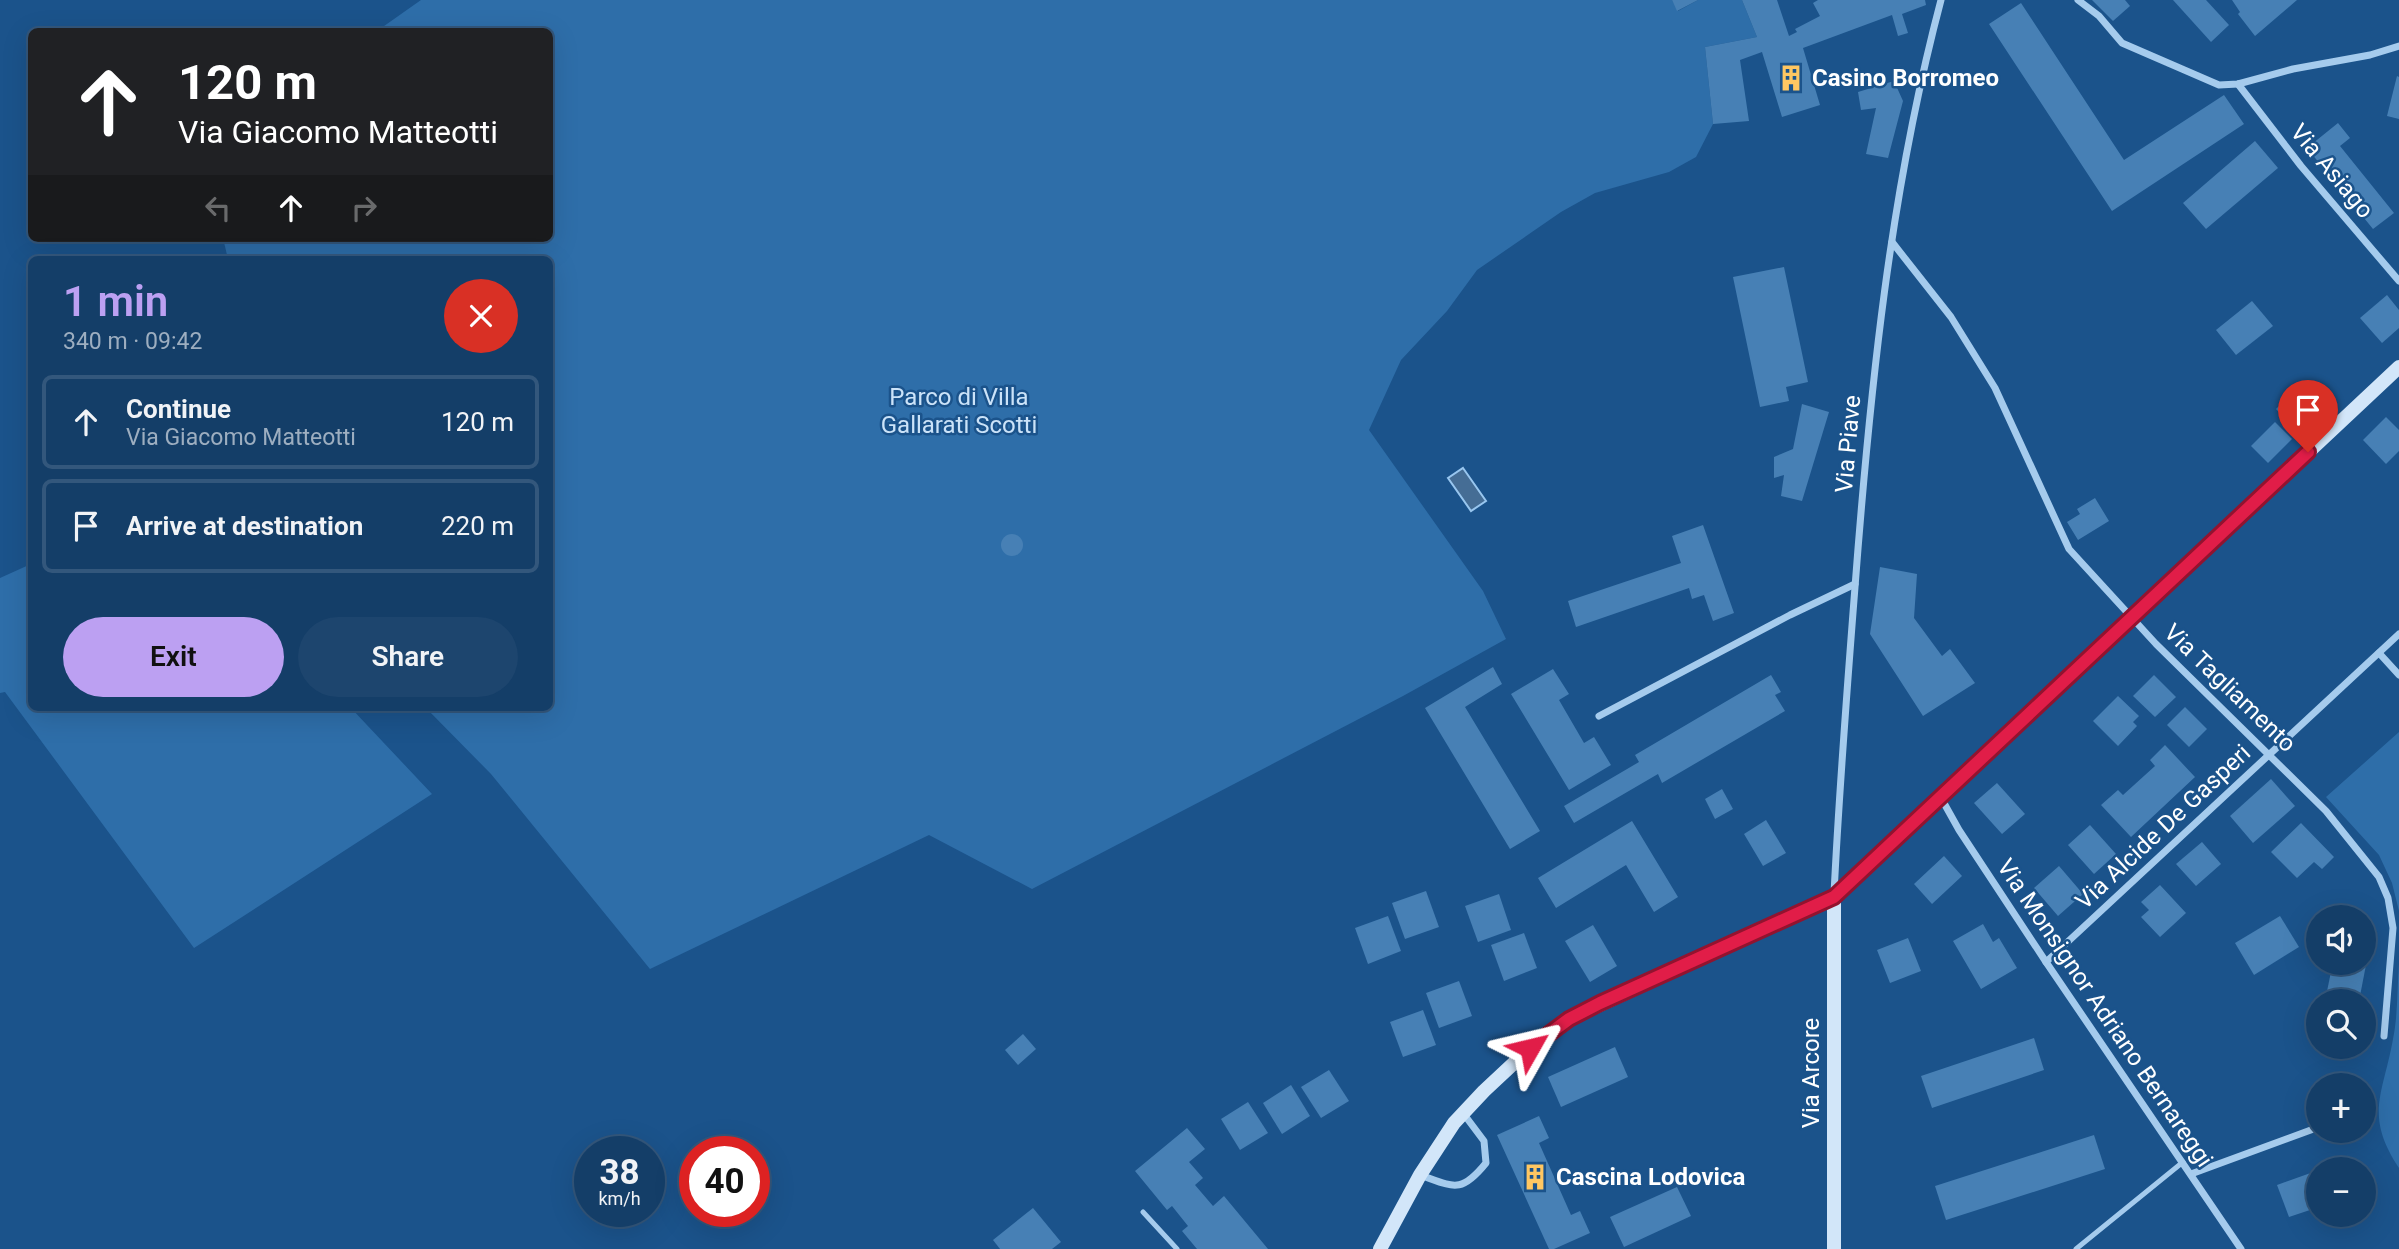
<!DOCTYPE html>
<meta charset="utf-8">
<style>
body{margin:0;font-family:Roboto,sans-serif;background:#1d456e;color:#f1f3f6;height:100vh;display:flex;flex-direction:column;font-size:26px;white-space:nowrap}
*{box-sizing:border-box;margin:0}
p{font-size:23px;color:#9daec0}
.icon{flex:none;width:38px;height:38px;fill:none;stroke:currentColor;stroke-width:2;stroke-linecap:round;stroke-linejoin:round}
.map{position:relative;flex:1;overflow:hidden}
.side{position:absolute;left:28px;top:256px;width:525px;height:455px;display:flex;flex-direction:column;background:#143e68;border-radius:10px;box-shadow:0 7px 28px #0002,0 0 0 2px #33577c}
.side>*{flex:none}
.guide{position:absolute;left:28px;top:28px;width:525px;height:214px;border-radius:10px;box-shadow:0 7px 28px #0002,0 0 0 2px #33577c;background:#202124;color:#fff;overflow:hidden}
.controls{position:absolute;left:2306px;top:905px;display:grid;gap:14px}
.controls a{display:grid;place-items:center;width:70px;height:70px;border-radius:50%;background:#143e68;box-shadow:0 7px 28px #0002,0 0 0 2px #33577c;font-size:35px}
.speed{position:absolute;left:574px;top:1136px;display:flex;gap:14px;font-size:35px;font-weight:700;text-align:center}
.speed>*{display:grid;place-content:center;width:91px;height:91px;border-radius:50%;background:#143e68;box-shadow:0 7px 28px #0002,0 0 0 2px #33577c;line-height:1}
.speed small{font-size:18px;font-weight:400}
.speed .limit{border:10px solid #d22;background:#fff;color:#111}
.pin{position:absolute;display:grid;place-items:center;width:60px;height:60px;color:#fff;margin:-72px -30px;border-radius:50% 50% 50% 0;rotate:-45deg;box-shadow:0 0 7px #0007}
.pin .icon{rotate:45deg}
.me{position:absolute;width:77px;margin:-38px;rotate:53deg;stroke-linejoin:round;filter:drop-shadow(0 0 5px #0008)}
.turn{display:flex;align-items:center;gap:24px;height:147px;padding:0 35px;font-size:32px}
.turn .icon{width:91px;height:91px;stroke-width:2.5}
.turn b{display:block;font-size:49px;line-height:60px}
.lanes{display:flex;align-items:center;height:66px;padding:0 35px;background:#0003;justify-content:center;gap:35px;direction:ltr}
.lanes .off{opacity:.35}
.round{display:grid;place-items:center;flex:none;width:74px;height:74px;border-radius:37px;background:#1d456e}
.overview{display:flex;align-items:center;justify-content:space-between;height:119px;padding:0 35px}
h1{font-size:42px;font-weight:600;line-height:52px;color:#bca0f2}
.primary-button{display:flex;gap:14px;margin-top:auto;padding:14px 35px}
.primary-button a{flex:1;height:80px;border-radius:42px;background:#bca0f2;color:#111;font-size:28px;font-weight:600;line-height:80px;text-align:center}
.primary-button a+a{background:#1d456e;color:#f1f3f6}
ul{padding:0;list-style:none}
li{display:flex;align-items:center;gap:21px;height:94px;margin:0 14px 10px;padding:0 21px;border:4px solid #33577c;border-radius:10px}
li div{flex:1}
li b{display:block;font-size:26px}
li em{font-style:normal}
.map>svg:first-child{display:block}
.green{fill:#2e6ea9}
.water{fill:#456d95;stroke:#98c6ef;stroke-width:2}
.building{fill:#4780b5}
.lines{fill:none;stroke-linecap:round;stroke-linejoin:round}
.lane{stroke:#a5cbed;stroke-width:5}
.street{stroke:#a5cbed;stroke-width:7}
.secondary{stroke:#d2e6f9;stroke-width:14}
.route-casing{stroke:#92132f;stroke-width:18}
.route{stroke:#e11d48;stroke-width:12}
.labels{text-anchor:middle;stroke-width:5;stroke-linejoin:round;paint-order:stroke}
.poi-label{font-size:24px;font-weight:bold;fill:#fff;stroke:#1b538b;text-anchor:start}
.street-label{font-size:24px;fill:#fff;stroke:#1b538b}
.park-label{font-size:24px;fill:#cbe3f9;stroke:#1b538b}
</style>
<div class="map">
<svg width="2399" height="1249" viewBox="0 0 2399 1249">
<rect width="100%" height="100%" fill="#1b538b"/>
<g class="green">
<path d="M 421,0 L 1672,0 L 1678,11 L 1698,0 L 1742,0 L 1757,37 L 1705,47 L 1713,124 L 1696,157 L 1669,172 L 1595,193 L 1561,212 L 1477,270 L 1447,311 L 1401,360 L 1369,430 L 1483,591 L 1506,639 L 1403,696 L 1032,889 L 929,835 L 650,969 L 491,774 L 425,707 L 550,707 L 550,259 L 228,259 L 223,238 L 550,238 L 550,32 L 377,31 Z"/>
<path d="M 31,564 L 32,707 L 350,707 L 432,794 L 194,948 L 5,692 L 0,693 L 0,578 Z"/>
<path d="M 2399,732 L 2399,911 L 2392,883 L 2379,855 L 2326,797 Z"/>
<path d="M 2399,964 L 2399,1168 C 2364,1115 2383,1095 2393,1039 C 2398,1015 2397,989 2399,964 Z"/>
</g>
<path class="water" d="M 1463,468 L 1486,501 L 1471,511 L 1448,478 Z"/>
<g class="building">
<path d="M 1672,0 L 1698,0 L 1677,11 Z"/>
<path d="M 1742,0 L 1777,0 L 1789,36 L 1797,32 L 1795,29 L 1820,16 L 1813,3 L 1818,0 L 1925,0 L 1926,5 L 1902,14 L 1908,33 L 1898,36 L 1892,15 L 1803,48 L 1820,105 L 1782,117 L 1762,52 L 1740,60 L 1749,121 L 1713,124 L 1705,47 L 1757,37 Z"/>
<path d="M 2092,0 L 2125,0 L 2130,6 L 2113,21 Z"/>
<path d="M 2173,0 L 2206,0 L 2229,25 L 2211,42 Z"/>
<path d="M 2232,0 L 2297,0 L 2255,36 L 2238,14 L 2240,12 Z"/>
<path d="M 2021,3 L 2124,160 L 2224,95 L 2244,124 L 2112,211 L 1989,24 Z"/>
<path d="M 2397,76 L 2399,77 L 2399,119 L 2387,116 Z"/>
<path d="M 1894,81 L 1903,101 L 1888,158 L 1866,154 L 1876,108 L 1861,110 L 1858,92 Z"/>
<path d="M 2338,123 L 2350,138 L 2340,146 L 2394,213 L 2373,229 L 2307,148 Z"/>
<path d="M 2255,141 L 2278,168 L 2206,229 L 2183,203 Z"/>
<path d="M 1784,267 L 1808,382 L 1786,387 L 1789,401 L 1760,407 L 1733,277 Z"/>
<path d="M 2387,295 L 2399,310 L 2399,328 L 2382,343 L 2360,318 Z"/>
<path d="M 2252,301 L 2273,326 L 2236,355 L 2216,330 Z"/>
<path d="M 2300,385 L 2320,405 L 2295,429 L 2276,409 Z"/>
<path d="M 1802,404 L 1829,412 L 1802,501 L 1781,496 L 1784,475 L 1774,478 L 1774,457 L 1793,449 Z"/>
<path d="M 2386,417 L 2399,430 L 2399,451 L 2386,464 L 2363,440 Z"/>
<path d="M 2275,422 L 2292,439 L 2268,463 L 2251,446 Z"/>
<path d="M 2095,498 L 2109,521 L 2078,540 L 2067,522 L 2080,514 L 2077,509 Z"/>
<path d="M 1703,525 L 1734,613 L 1713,621 L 1704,595 L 1692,599 L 1689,588 L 1576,627 L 1568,601 L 1681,563 L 1672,536 Z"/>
<circle cx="1012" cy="545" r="11"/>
<path d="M 1880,567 L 1917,574 L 1914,618 L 1942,656 L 1950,649 L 1975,683 L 1923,716 L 1870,634 Z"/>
<path d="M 1493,667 L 1502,684 L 1465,707 L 1540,831 L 1510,849 L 1425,708 Z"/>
<path d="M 1553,669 L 1569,694 L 1559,700 L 1584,743 L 1594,737 L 1611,765 L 1569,790 L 1511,694 Z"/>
<path d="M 1771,675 L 1781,692 L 1775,695 L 1785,711 L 1662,783 L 1658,774 L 1574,823 L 1564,806 L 1639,762 L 1635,755 Z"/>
<path d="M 2154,675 L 2176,697 L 2155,717 L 2133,696 Z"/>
<path d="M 2118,696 L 2139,716 L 2133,722 L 2137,726 L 2118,746 L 2093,721 Z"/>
<path d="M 2185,707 L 2207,729 L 2189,747 L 2167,725 Z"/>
<path d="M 2165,745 L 2195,777 L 2131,837 L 2101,805 L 2118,790 L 2123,795 L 2155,766 L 2150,760 Z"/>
<path d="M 2271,779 L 2295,806 L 2253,843 L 2230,816 Z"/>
<path d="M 1997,783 L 2025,814 L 2002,834 L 1974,803 Z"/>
<path d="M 1722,789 L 1733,809 L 1715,819 L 1705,799 Z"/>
<path d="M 1766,820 L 1786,853 L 1763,866 L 1744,834 Z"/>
<path d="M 1632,821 L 1678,897 L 1654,912 L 1626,865 L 1556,908 L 1538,878 Z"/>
<path d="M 2301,823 L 2334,857 L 2322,869 L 2314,862 L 2297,878 L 2271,852 Z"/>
<path d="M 2090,825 L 2116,854 L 2094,874 L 2068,845 Z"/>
<path d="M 2202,842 L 2221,864 L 2196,886 L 2176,864 Z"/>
<path d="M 1944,856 L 1962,876 L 1932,904 L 1914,884 Z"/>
<path d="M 2059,866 L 2083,894 L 2058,916 L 2034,888 Z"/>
<path d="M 2160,885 L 2186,913 L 2160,937 L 2141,917 L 2149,910 L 2141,902 Z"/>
<path d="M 1426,891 L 1439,927 L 1405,939 L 1392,903 Z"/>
<path d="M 1499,894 L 1511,930 L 1478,942 L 1465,906 Z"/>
<path d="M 1388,916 L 1401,951 L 1368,964 L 1355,928 Z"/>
<path d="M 2280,916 L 2299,947 L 2254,975 L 2235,943 Z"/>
<path d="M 1983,924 L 1993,942 L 1999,938 L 2017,968 L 1981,989 L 1953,941 Z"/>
<path d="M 1593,925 L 1617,966 L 1590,982 L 1565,941 Z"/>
<path d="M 1524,933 L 1537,968 L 1504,981 L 1491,945 Z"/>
<path d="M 1908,938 L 1921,971 L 1890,983 L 1877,950 Z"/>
<path d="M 2333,962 L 2366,965 L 2359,1001 L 2325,1001 Z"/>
<path d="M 1459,981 L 1472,1016 L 1439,1028 L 1426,993 Z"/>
<path d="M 1423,1010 L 1436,1045 L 1403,1057 L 1390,1022 Z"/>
<path d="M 1023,1034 L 1036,1049 L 1018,1065 L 1005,1050 Z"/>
<path d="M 2034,1038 L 2044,1070 L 1932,1108 L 1921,1076 Z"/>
<path d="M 1615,1047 L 1628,1077 L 1561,1107 L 1548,1077 Z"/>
<path d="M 1329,1070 L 1349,1101 L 1321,1118 L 1301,1087 Z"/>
<path d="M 1291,1085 L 1310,1116 L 1282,1134 L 1263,1103 Z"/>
<path d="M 1248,1102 L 1268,1133 L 1240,1150 L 1221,1119 Z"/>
<path d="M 1539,1116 L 1549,1138 L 1539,1143 L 1571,1215 L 1580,1211 L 1590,1233 L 1554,1249 L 1549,1249 L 1497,1135 Z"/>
<path d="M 1187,1128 L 1205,1149 L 1189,1162 L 1203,1178 L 1195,1185 L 1213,1206 L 1224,1196 L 1268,1249 L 1197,1249 L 1182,1231 L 1188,1226 L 1172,1206 L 1167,1210 L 1135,1171 Z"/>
<path d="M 2094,1135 L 2105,1169 L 1946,1220 L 1935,1186 Z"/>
<path d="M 2319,1170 L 2319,1207 L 2289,1217 L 2277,1185 Z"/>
<path d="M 1677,1187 L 1691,1216 L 1624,1247 L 1610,1217 Z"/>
<path d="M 1033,1208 L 1061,1242 L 1052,1249 L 1000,1249 L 993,1240 Z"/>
</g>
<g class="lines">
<g class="lane">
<path d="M 1143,1212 L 1177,1249"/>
<path d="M 2076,1249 L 2183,1162"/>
</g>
<g class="street">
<path d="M 2078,0 L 2099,16 L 2122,43 L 2219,85 L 2238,84 L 2293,69 L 2370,55 L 2399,46"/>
<path d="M 2238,84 L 2301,166 L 2399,281"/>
<path d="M 1892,242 L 1951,317 L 1995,388 L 2069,549 L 2156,644 L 2326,811 L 2379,877 L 2388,898 L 2393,928 L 2384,1036"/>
<path d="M 2379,653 L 2399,675"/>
<path d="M 1599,716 L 1790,615 L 1855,584"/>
<path d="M 1940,796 L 1959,830 L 2046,962 L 2241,1249"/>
<path d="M 1834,894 C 1839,792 1847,689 1855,587 C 1870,390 1890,192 1941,0"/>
<path d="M 2046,962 L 2399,634"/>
<path d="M 2364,1109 L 2367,1109"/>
<path d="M 2191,1174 L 2319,1127"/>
<path d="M 1420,1175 C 1454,1187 1461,1194 1486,1163 L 1484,1141 L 1463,1113"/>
</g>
<g class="secondary">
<path d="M 1834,897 L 1834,1249"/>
<path d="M 1380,1249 L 1420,1175 L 1454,1123 L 1484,1091 L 1530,1048 L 1569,1019 L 1834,897 L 2399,367"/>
</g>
</g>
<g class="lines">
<g class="route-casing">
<path id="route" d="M 1530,1048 L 1569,1019 L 1600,1003 L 1834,897 L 2308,452"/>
</g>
<use href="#route" class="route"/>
</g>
<defs>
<g id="building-bare" transform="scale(2.1)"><path d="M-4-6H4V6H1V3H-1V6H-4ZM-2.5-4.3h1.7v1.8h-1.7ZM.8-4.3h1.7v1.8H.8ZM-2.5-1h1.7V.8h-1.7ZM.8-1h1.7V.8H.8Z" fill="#ffc762" stroke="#1b538b" stroke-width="2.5" paint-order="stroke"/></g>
</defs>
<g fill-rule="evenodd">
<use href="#building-bare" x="1791" y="78"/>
<use href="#building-bare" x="1535" y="1177"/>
</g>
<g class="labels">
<g class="poi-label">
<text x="1812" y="86">Casino Borromeo</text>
<text x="1556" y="1185">Cascina Lodovica</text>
</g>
<g class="street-label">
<text transform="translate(2332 171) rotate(50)" y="8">Via Asiago</text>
<text transform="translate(1848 444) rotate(-85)" y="8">Via Piave</text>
<text transform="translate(2230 688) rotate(44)" y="8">Via Tagliamento</text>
<text transform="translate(2163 827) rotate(-43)" y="8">Via Alcide De Gasperi</text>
<text transform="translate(2105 1013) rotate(56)" y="8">Via Monsignor Adriano Bernareggi</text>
<text transform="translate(1811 1073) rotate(-90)" y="8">Via Arcore</text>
</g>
<g class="park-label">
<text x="959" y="405">Parco di Villa<tspan x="959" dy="28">Gallarati Scotti</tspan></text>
</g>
</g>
</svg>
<div class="controls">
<a><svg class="icon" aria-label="sound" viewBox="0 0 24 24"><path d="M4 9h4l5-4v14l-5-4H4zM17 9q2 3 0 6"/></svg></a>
<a><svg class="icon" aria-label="search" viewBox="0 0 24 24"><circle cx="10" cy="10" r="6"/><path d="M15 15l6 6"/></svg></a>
<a>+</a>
<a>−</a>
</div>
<div class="speed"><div>38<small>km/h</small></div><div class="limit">40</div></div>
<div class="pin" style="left:2308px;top:452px;background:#d93025"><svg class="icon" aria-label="arrive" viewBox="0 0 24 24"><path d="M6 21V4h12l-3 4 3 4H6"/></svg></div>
<svg class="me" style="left:1530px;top:1048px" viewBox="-20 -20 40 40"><path d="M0-17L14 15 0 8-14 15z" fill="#e11d48" stroke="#fff" stroke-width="4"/></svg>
<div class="guide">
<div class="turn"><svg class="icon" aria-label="ahead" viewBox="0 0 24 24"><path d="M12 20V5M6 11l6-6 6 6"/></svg><div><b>120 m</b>Via Giacomo Matteotti</div></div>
<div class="lanes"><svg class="icon off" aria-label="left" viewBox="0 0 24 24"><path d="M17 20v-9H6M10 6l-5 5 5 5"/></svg><svg class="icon" aria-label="ahead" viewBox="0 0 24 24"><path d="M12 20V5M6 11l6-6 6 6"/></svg><svg class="icon off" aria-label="right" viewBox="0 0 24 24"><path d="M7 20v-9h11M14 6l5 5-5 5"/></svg></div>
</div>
<section class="side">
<div class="overview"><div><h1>1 min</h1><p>340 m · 09:42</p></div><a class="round" style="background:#d93025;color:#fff"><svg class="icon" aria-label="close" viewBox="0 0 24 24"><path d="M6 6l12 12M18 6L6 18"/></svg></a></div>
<ul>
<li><svg class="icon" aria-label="ahead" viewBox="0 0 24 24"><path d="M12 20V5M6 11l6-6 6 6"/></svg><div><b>Continue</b><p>Via Giacomo Matteotti</p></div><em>120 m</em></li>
<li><svg class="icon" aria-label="arrive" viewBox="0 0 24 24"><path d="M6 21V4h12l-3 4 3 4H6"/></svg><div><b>Arrive at destination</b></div><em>220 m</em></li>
</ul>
<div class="primary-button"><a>Exit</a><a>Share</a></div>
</section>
</div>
